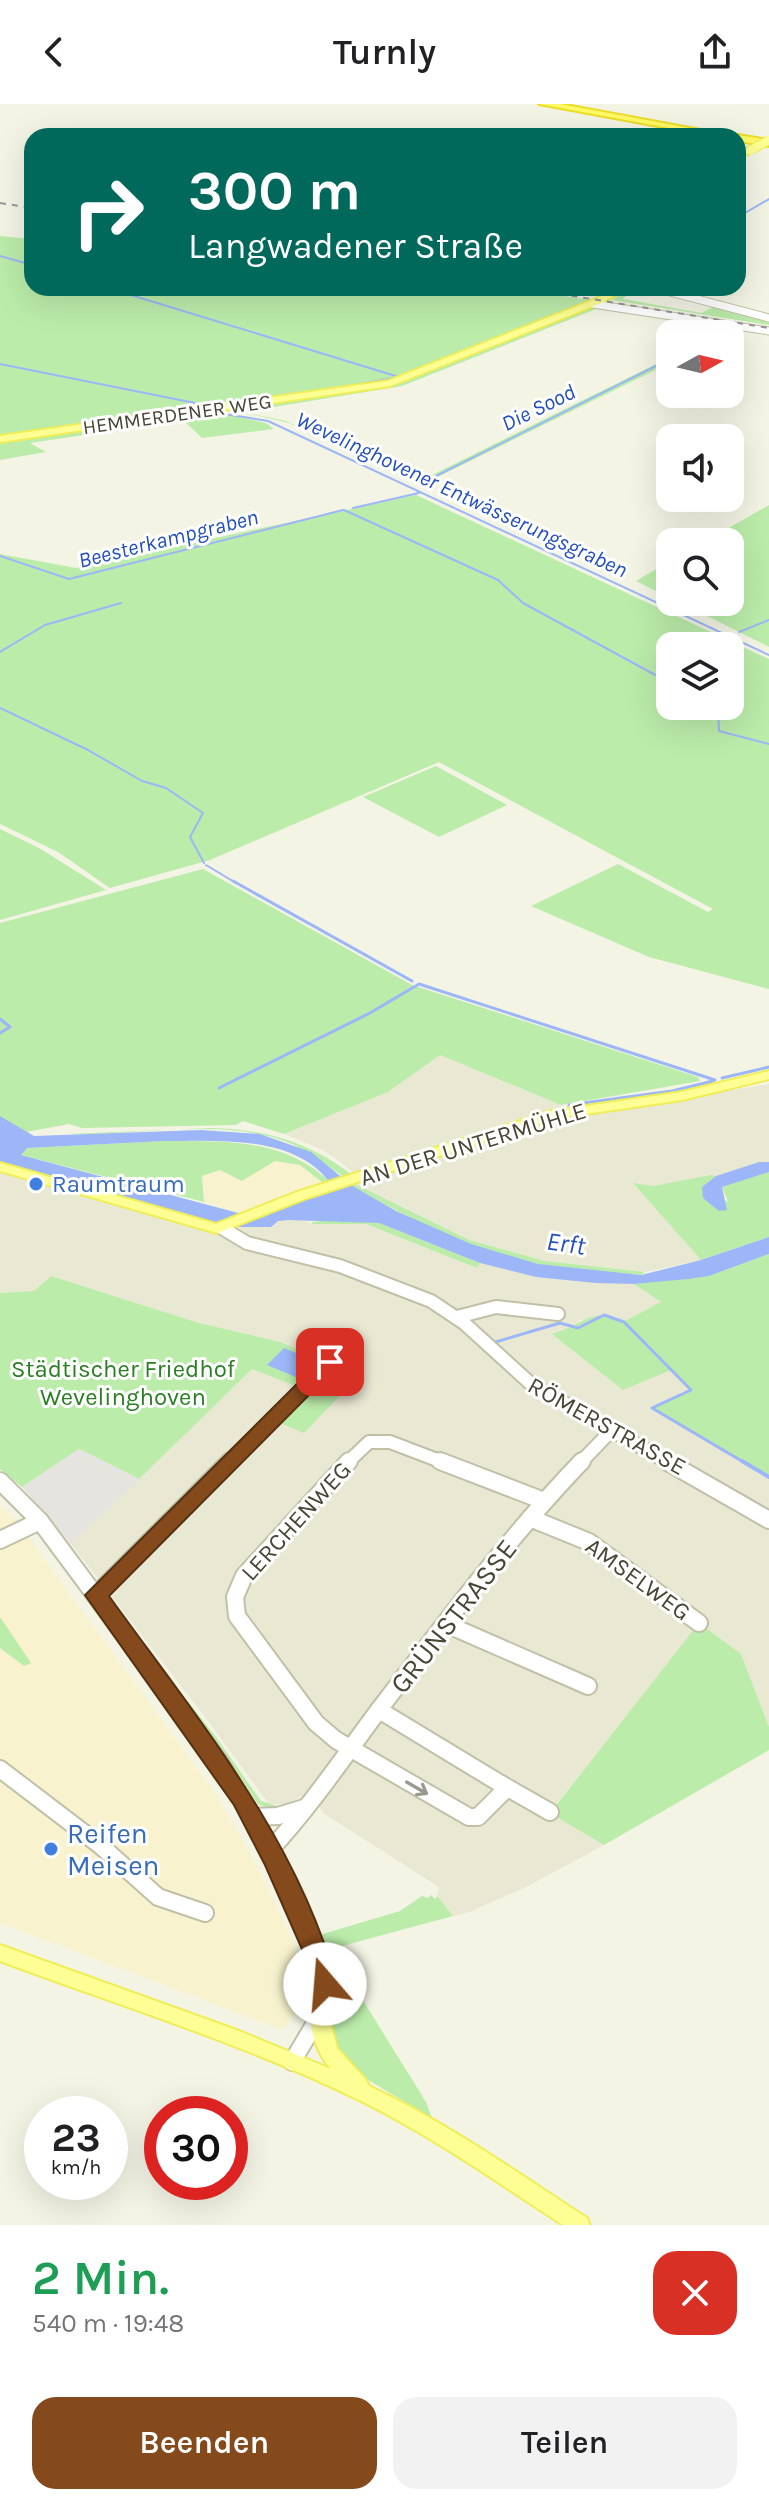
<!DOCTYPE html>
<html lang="de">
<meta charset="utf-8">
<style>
body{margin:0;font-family:Karla,sans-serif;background:#f2f2f2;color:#202124;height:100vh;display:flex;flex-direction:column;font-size:30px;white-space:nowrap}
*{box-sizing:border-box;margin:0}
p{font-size:26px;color:#757577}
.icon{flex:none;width:44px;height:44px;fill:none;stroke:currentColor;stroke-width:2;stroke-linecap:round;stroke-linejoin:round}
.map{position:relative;height:2121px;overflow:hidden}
.panel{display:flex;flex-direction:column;background:#fff;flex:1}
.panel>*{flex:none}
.banner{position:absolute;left:24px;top:24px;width:722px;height:168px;border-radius:24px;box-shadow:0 8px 32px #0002;background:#00695c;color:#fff;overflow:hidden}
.needle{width:52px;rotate:82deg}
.buttons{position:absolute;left:656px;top:216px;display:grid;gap:16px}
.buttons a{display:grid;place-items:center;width:88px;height:88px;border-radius:16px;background:#fff;box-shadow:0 8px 32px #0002;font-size:40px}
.speed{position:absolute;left:24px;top:1992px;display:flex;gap:16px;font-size:40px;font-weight:700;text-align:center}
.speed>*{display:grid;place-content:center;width:104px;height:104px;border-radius:50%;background:#fff;box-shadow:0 8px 32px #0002;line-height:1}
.speed small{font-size:20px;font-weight:400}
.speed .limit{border:12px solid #d22;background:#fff;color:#111}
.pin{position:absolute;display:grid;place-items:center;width:68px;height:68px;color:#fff;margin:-34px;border-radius:16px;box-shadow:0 4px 12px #0006}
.me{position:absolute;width:88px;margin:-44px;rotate:342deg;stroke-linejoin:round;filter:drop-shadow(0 0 6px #0008)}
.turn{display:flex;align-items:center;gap:28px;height:168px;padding:0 32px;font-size:36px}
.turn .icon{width:104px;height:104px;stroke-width:2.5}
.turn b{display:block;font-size:56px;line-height:68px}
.round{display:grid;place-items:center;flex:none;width:84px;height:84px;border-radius:24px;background:#f2f2f2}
.headline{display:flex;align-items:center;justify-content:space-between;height:136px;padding:0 32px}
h1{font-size:48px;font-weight:600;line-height:60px;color:#1e9e55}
.cta{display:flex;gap:16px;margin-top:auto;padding:16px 32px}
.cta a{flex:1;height:92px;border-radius:24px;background:#844a1c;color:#fff;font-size:32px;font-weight:600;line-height:92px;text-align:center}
.cta a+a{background:#f2f2f2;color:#202124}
header{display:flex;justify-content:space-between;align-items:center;height:104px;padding:0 32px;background:#fff;font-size:36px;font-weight:600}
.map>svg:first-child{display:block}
.residential{fill:#e9e8d3}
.commercial{fill:#f8f3ce}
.green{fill:#bbecaa;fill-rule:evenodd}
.parking{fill:#e5e4de}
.water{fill:#9cb6f7;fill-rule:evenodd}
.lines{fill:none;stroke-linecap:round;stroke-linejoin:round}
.stream-far2{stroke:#9cb6f7;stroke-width:2}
.stream-far1{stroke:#9cb6f7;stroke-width:3}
.stream{stroke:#9cb6f7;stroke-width:4}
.minor-far2-casing{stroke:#c1c0a7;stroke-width:9}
.minor-far1-casing{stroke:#c1c0a7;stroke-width:16}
.minor-casing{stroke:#c1c0a7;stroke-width:20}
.major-casing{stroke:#efee59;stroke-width:4}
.highway-casing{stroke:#ecde28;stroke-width:4}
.minor-far2{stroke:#fff;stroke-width:7}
.minor-far1{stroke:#fff;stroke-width:12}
.minor{stroke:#fff;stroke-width:16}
.major{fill:#fdff94;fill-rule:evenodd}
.highway{fill:#fffa66;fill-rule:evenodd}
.rail{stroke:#969696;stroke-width:2;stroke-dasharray:6 6;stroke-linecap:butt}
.major-bridge-casing{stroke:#efee59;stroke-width:10;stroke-linecap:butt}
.major-bridge{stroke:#fdff94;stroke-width:8}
.oneway{stroke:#9a998f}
.route{fill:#844a1c;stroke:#563012;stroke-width:2}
.shop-dot{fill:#3f7fe0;stroke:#fff;stroke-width:3}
.labels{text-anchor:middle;stroke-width:6;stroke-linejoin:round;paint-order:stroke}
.far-street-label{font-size:20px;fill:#484634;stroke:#fff}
.far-water-label{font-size:22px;font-style:italic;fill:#234ebd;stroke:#fff}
.street-label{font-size:24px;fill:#484634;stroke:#fff}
.shop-label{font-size:24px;fill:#366cbe;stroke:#fff;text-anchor:start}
.park-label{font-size:24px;fill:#297f22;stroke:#fff}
.water-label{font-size:26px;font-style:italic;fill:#234ebd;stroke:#fff}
.near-street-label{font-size:28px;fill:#484634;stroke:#fff}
.near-shop-label{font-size:28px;fill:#366cbe;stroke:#fff;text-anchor:start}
</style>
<header><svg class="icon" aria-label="back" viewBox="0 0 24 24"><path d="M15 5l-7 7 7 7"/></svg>Turnly<svg class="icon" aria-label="share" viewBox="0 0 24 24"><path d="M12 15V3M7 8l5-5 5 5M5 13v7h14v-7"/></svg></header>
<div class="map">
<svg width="769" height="2121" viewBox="0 0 769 2121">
<rect width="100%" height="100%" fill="#f4f4e5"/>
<g class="residential">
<path d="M 440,951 L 561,1001 L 602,1009 L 769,980 L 769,1058 L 759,1058 L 716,1072 L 653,1082 L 634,1080 L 701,1156 L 645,1168 L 545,1157 L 469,1136 L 371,1091 L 356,1081 L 365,1079 L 339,1057 L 323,1046 L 284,1030 L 388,988 Z"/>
<path d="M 0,1058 L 222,1119 L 299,1115 L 313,1120 L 366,1120 L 477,1164 L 480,1159 L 536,1173 L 634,1180 L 661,1198 L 625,1217 L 581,1216 L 568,1225 L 553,1229 L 623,1286 L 671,1266 L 691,1286 L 653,1304 L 769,1373 L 769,1623 L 741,1550 L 699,1520 L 550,1708 L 604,1741 L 526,1783 L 467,1809 L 453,1812 L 437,1792 L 439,1783 L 323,1709 L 317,1699 L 301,1692 L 288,1700 L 269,1700 L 202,1609 L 71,1440 L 279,1238 L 199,1219 L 51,1172 L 34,1187 L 0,1189 Z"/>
</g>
<g class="commercial">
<path d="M 275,1057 L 300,1061 L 322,1078 L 241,1110 L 204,1098 L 201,1072 L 220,1066 L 242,1077 Z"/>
<path d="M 0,1401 L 19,1420 L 216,1690 L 257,1761 L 303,1859 L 307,1875 L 299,1905 L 282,1926 L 0,1819 Z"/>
</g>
<g class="green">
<path d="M 0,132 L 32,135 L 32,184 L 515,184 L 596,197 L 387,277 L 0,332 Z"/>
<path d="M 630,184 L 633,184 L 623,195 L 702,209 L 714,202 L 651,184 L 769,215 L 769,221 L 612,196 Z"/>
<path d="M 592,202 L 769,228 L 769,231 L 738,226 L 729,230 L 715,230 L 726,224 L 596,205 L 402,282 L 243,308 L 286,317 L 414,377 L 420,377 L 670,253 L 670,259 L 421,381 L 289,319 L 229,305 L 370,284 Z"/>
<path d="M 215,307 L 266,319 L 274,325 L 202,334 L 185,318 L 173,318 L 30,339 L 46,348 L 0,356 L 0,337 Z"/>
<path d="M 416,391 L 769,555 L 769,885 L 649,853 L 531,802 L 618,760 L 708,808 L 713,805 L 439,658 L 210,756 L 110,784 L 58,748 L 0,720 L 0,450 L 76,464 ZM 730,542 L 730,602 L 670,602 L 670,542 Z"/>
<path d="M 769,401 L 769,543 L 679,498 L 730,498 L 730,438 L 704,438 Z"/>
<path d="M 670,457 L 670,494 L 636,477 Z"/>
<path d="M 436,662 L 507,701 L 439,733 L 363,693 Z"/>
<path d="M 0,725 L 39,744 L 106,786 L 0,816 Z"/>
<path d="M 203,765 L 412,881 L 698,973 L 700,977 L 561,1001 L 440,951 L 388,988 L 284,1030 L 243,1017 L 236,1021 L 82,1024 L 69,1020 L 26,1028 L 0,1012 L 0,819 Z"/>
<path d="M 211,1024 C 264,1025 310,1038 352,1071 L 344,1073 C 328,1063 310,1048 292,1040 C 227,1012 137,1032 67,1030 Z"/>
<path d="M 164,1037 C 224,1037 284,1034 330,1078 L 322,1078 L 300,1061 L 275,1057 L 242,1077 L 220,1066 L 202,1072 L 204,1098 L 21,1051 L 27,1044 Z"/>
<path d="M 764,1067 L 769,1068 L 769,1133 L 701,1156 L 633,1079 L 654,1082 L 711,1071 L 716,1072 L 702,1083 L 728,1098 L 722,1083 Z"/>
<path d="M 355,1080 L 469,1136 L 545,1157 L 645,1168 L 641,1171 C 607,1168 570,1167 537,1160 C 472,1146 408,1115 351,1081 Z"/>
<path d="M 329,1116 L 379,1119 L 480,1159 L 477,1164 L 366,1120 L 312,1120 L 312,1118 Z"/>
<path d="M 769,1150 L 769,1373 L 652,1304 L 690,1286 L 671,1266 L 623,1286 L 552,1230 C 584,1221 589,1203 625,1217 L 661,1198 L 634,1180 L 709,1172 Z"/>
<path d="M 51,1172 L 199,1219 L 280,1238 L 324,1257 L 298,1283 L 252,1265 L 139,1375 L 79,1345 L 22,1383 L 0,1365 L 0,1189 L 34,1187 Z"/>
<path d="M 328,1269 L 352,1279 L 304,1329 L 280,1319 Z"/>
<path d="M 106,1494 L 216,1633 L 261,1697 L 281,1703 L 292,1701 L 309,1690 L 298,1701 L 273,1706 L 258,1700 L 227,1653 L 168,1579 Z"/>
<path d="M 0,1513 L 31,1559 L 24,1562 L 0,1544 Z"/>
<path d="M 699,1519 L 741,1550 L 769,1623 L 769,1646 L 604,1741 L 550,1709 Z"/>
<path d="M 431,1791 L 435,1795 L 437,1792 L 453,1812 L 331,1845 L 426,1998 L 432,2014 L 343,1961 L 330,1935 L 336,1897 L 335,1881 L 316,1832 L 400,1807 L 422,1792 L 428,1794 Z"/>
</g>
<path class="parking" d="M 79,1345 L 139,1375 L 71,1440 L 22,1383 Z"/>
<g class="water">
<path d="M 0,1012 L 34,1032 L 201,1026 L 260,1030 L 311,1048 L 351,1081 L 396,1107 L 471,1140 L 538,1160 L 641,1171 L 701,1156 L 769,1133 L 769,1150 L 709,1172 L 688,1175 L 634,1180 L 596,1179 L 536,1173 L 480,1159 L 379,1119 L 288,1116 L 278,1117 L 271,1123 L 241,1123 L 207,1117 L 0,1058 ZM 164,1037 C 220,1037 301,1030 334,1085 L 257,1114 L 21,1051 L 27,1044 Z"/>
<path d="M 759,1058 L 769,1058 L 769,1068 L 722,1083 L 727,1106 L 719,1107 L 703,1094 L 702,1083 L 716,1072 Z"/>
<path d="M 284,1244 L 315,1257 L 298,1274 L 267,1261 Z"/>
</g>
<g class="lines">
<g class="stream-far2">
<path d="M 738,113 L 769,95"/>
<path d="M 0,152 L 32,161"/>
<path d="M 108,184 L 399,273 L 339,284"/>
<path d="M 720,230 L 732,224"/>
<path d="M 0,260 L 210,302"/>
<path d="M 225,310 L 268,317 L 769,551"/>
<path d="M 420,380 L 670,255"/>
<path d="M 353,404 L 419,389"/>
<path d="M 344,406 L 498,476 L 523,499 L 670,579"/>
<path d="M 0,452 L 69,475 L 343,406"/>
<path d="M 739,528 L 769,516"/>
<path d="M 0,548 L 45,521 L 121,499"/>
<path d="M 714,602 L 718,604 L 719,627 L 769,640"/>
<path d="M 0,604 L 88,646 L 142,677 L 166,684 L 203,709 L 190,733 L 204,759"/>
<path d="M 206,761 L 236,779"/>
</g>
<g class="stream-far1">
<path d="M 233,777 L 412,877"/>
<path d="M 0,915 L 10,923 L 0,929"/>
<path d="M 722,974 L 769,963"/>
<path d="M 219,984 L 370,909 L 419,880 L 715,976"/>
<path d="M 569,1001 L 672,987 L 713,977"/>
<path d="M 492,1239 L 560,1219 L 578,1224 L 604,1211 L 624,1218 L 691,1286 L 652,1304 L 745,1359"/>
</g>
<path class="stream" d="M 742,1357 L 769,1373"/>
<g class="minor-far2-casing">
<g id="minor-far2">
<path d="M 655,184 L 769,214"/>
<path d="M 593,200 L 769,227"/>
</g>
</g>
<g class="minor-far1-casing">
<g id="minor-far1">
<path d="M 222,1124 L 247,1139 L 340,1162 L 431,1197 L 464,1219 L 531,1280 L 669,1359"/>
<path d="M 457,1213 L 496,1203 L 558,1210"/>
<path d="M 228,1359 L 330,1258"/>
<path d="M 347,1359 L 369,1338 L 390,1338 L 445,1359"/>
<path d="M 580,1359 L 610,1328"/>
</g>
</g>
<g class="minor-casing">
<g id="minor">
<path d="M 349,1357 L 244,1472 L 235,1493 L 237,1512 L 316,1619 L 336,1636 L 469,1713 L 478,1713 L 503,1688 L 501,1680 L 379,1606"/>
<path d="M 440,1357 L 544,1397"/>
<path d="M 666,1357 L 769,1416"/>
<path d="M 0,1377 L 40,1417 L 220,1659 L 262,1731 L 313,1843 L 324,1875 L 320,1911 L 292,1958"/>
<path d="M 530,1414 L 589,1438 L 699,1519"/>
<path d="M 0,1436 L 40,1417"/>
<path d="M 96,1491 L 230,1357"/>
<path d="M 446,1520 L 588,1582"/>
<path d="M 0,1665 L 101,1742 L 158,1793 L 205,1809"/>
<path d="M 501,1680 L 550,1708"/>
<path d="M 253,1713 L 278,1712 L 304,1704"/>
<path d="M 270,1746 C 310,1703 343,1654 378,1607 C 443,1522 508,1434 582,1357"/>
</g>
</g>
<g class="major-casing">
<g id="major">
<path d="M 748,44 L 755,46 L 738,55 L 738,50 Z"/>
<path d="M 616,184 L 626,184 L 604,198 L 390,282 L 0,338 L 0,332 L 388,277 L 598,194 Z"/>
<path d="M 769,967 L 769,975 L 682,996 L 558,1014 L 307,1094 L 217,1129 L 0,1067 L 0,1059 L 216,1120 L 297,1088 L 551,1007 L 682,988 Z"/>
<path d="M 0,1841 L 239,1927 L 331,1965 C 319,1952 306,1922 313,1905 L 320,1903 L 327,1905 L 337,1944 L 366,1976 L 369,1982 C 446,2018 516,2068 587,2114 L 590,2121 L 563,2121 C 497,2078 432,2032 361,1997 C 245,1940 121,1902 0,1857 Z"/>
</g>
</g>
<g class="highway-casing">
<g id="highway">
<path d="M 539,0 L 560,0 L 733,32 L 712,32 Z"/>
<path d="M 738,31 L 769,36 L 769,42 L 738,37 L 738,32 L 735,32 Z"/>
</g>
</g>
<use href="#minor-far2" class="minor-far2"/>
<use href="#minor-far1" class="minor-far1"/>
<use href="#minor" class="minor"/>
<use href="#major" class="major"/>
<use href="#highway" class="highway"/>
<g class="rail">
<path d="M 0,99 L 32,104"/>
<path d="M 524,184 L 769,224"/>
</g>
<g class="major-bridge-casing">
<path id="major-bridge" d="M 751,46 L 769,36"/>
</g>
<use href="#major-bridge" class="major-bridge"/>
</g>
<defs><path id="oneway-shaft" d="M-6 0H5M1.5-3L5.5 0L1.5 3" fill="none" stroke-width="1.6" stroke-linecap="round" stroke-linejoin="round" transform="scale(2)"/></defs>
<use class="oneway" href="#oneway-shaft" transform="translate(417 1684) rotate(30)"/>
<path class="route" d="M 330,1252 L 340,1258 L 337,1263 L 109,1492 C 196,1613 297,1733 337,1880 L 334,1887 L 325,1890 L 316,1887 L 305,1852 L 265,1761 L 234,1701 L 85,1491 L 323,1254 Z"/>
<g class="shop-dot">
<circle cx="36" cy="1080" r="8"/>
<circle cx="51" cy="1745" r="8"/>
</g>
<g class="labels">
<g class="far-street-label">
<text transform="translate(177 310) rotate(-8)" y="7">HEMMERDENER WEG</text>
</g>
<g class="far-water-label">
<text transform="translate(538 303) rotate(-26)" y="8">Die Sood</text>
<text transform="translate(462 390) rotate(25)" y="8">Wevelinghovener Entwässerungsgraben</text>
<text transform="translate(168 434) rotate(-14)" y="8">Beesterkampgraben</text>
</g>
<g class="street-label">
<text transform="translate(473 1040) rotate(-17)" y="8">AN DER UNTERMÜHLE</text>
<text transform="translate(607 1322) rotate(29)" y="8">RÖMERSTRASSE</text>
<text transform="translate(296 1417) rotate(-48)" y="8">LERCHENWEG</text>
<text transform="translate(638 1475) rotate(36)" y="8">AMSELWEG</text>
</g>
<g class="shop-label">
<text x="52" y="1088">Raumtraum</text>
</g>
<g class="park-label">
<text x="123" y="1273">Städtischer Friedhof<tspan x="123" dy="28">Wevelinghoven</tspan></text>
</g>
<g class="water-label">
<text transform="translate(566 1139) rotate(8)" y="9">Erft</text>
</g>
<g class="near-street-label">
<text transform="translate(453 1512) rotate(-52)" y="10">GRÜNSTRASSE</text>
</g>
<g class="near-shop-label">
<text x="67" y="1739">Reifen<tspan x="67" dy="32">Meisen</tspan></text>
</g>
</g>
</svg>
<div class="buttons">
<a><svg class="needle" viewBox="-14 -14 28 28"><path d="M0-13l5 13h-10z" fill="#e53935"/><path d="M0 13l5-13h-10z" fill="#757577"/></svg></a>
<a><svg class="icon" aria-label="sound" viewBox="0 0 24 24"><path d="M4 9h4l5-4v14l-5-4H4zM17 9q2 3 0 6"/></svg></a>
<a><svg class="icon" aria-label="search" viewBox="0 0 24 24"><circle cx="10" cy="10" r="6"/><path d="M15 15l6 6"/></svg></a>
<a><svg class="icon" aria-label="layers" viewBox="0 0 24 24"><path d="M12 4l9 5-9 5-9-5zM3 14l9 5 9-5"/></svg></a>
</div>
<div class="speed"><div>23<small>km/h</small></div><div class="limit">30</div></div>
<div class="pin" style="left:330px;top:1258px;background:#d93025"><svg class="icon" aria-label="arrive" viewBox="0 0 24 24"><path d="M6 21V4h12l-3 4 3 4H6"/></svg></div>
<svg class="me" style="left:325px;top:1880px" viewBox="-20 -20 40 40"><circle r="19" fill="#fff"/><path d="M0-13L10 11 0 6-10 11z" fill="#844a1c"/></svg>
<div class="banner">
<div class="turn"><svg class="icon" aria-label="right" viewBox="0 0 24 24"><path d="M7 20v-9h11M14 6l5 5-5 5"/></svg><div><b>300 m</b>Langwadener Straße</div></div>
</div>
</div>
<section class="panel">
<div class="headline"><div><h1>2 Min.</h1><p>540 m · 19:48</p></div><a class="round" style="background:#d93025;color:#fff"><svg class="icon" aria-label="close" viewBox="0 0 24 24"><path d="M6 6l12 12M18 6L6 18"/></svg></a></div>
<div class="cta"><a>Beenden</a><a>Teilen</a></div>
</section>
